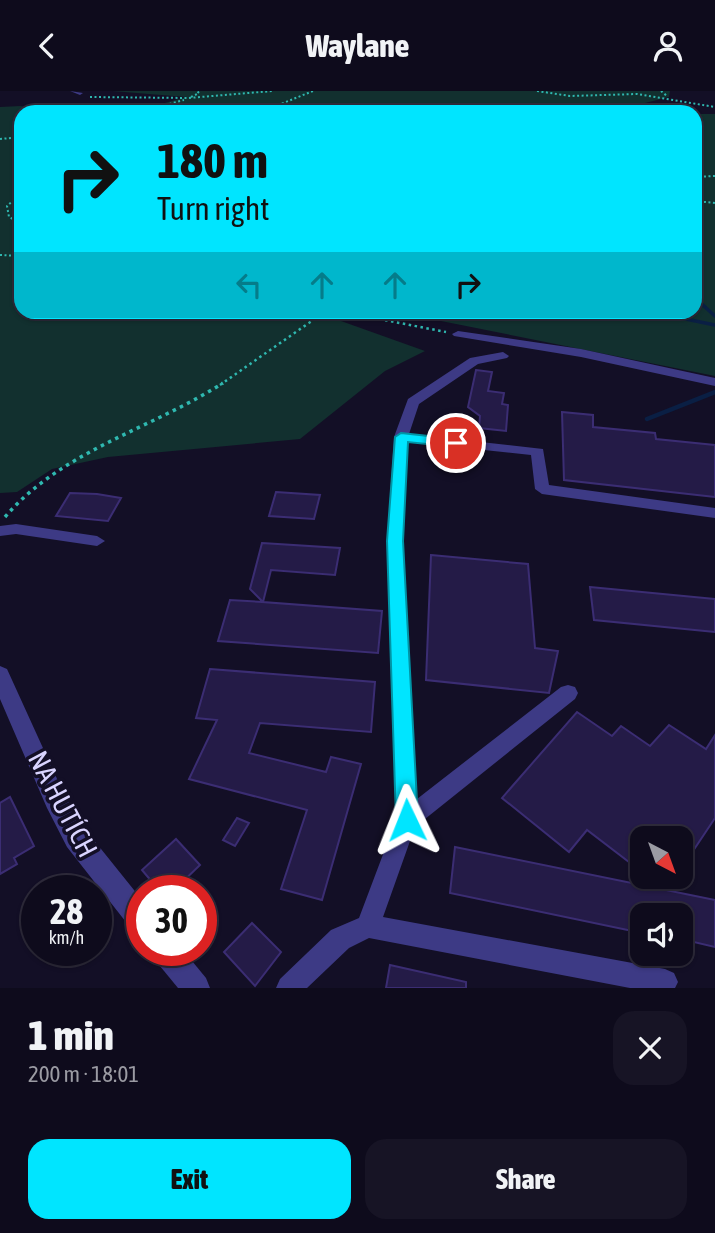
<!DOCTYPE html>
<meta charset="utf-8">
<style>
body{margin:0;font-family:"Asap Condensed",sans-serif;background:#171425;color:#f1f3f6;height:100vh;display:flex;flex-direction:column;font-size:26px;white-space:nowrap}
*{box-sizing:border-box;margin:0}
p{font-size:23px;color:#9b9ba3}
.icon{flex:none;width:38px;height:38px;fill:none;stroke:currentColor;stroke-width:2;stroke-linecap:round;stroke-linejoin:round}
.map{position:relative;height:897px;overflow:hidden}
.side{display:flex;flex-direction:column;background:#0e0b1c;flex:1}
.side>*{flex:none}
.hud{position:absolute;left:14px;top:14px;width:688px;height:214px;border-radius:21px;box-shadow:0 2px 5px #0004,0 0 0 2px #2e2b3b;background:#00e5ff;color:#111;overflow:hidden}
.needle{width:46px;rotate:139deg}
.fabs{position:absolute;left:630px;top:735px;display:grid;gap:14px}
.fabs a{display:grid;place-items:center;width:63px;height:63px;border-radius:14px;background:#0e0b1c;box-shadow:0 2px 5px #0004,0 0 0 2px #2e2b3b;font-size:35px}
.speed{position:absolute;left:21px;top:784px;display:flex;gap:14px;font-size:35px;font-weight:700;text-align:center}
.speed>*{display:grid;place-content:center;width:91px;height:91px;border-radius:50%;background:#0e0b1c;box-shadow:0 2px 5px #0004,0 0 0 2px #2e2b3b;line-height:1}
.speed small{font-size:18px;font-weight:400}
.speed .limit{border:10px solid #d22;background:#fff;color:#111}
.pin{position:absolute;display:grid;place-items:center;width:60px;height:60px;color:#fff;margin:-30px;border:4px solid #fff;border-radius:50%;box-shadow:0 2px 7px #0007}
.me{position:absolute;width:77px;margin:-38px;rotate:358deg;stroke-linejoin:round;filter:drop-shadow(0 0 5px #0008)}
.turn{display:flex;align-items:center;gap:24px;height:147px;padding:0 28px;font-size:32px}
.turn .icon{width:91px;height:91px;stroke-width:2.5}
.turn b{display:block;font-size:49px;line-height:60px}
.lanes{display:flex;align-items:center;height:66px;padding:0 28px;background:#0003;justify-content:center;gap:35px;direction:ltr}
.lanes .off{opacity:.35}
.round{display:grid;place-items:center;flex:none;width:74px;height:74px;border-radius:21px;background:#171425}
.headline{display:flex;align-items:center;justify-content:space-between;height:119px;padding:0 28px}
h1{font-size:42px;font-weight:800;line-height:52px}
.primary-button{display:flex;gap:14px;margin-top:auto;padding:14px 28px}
.primary-button a{flex:1;height:80px;border-radius:21px;background:#00e5ff;color:#111;font-size:28px;font-weight:800;line-height:80px;text-align:center}
.primary-button a+a{background:#171425;color:#f1f3f6}
header{display:flex;justify-content:space-between;align-items:center;height:91px;padding:0 28px;background:#0e0b1c;font-size:32px;font-weight:800}
.map>svg:first-child{display:block}
.green{fill:#12302f}
.lines{fill:none;stroke-linecap:round;stroke-linejoin:round}
.stream-far1{stroke:#0a1f44;stroke-width:3.5}
.stream{stroke:#0a1f44;stroke-width:4.5}
.building{fill:#241b47;stroke:#3b2d73;stroke-width:2}
.path-far2{stroke:#2fb8b0;stroke-width:2;stroke-dasharray:2 2.5;stroke-linecap:butt}
.path-far1{stroke:#2fb8b0;stroke-width:2.5;stroke-dasharray:2.5 3.5;stroke-linecap:butt}
.path{stroke:#2fb8b0;stroke-width:3.5;stroke-dasharray:3.5 4.5;stroke-linecap:butt}
.minor{fill:#3d3a85;fill-rule:evenodd}
.tertiary{fill:#3d3a85;fill-rule:evenodd}
.route{fill:#00e5ff;stroke:#0095a6;stroke-width:2}
.labels{text-anchor:middle;stroke-width:7;stroke-linejoin:round;paint-order:stroke}
.near-street-label{font-size:28px;fill:#d9d4ff;stroke:#130f26}
</style>
<header><svg class="icon" aria-label="back" viewBox="0 0 24 24"><path d="M15 5l-7 7 7 7"/></svg>Waylane<svg class="icon" aria-label="person" viewBox="0 0 24 24"><circle cx="12" cy="8" r="4"/><path d="M4 21q1-7 8-7t8 7"/></svg></header>
<div class="map">
<svg width="715" height="897" viewBox="0 0 715 897">
<rect width="100%" height="100%" fill="#130f26"/>
<g class="green">
<path d="M 112,0 L 670,0 L 669,6 L 621,18 L 643,21 L 133,21 L 186,6 Z"/>
<path d="M 21,15 L 38,21 L 21,21 L 21,220 L 350,221 L 341,230 L 425,260 L 385,280 L 300,348 L 108,366 L 52,378 L 17,401 L 0,402 L 0,16 Z"/>
<path d="M 695,23 L 715,23 L 715,285 L 436,229 L 443,220 L 695,220 Z"/>
</g>
<g class="lines">
<g class="stream-far1">
<path d="M 695,207 L 715,225"/>
<path d="M 647,220 L 715,234"/>
</g>
<path class="stream" d="M 647,328 L 715,301"/>
</g>
<g class="building">
<path d="M 476,279 L 492,281 L 488,300 L 504,302 L 502,313 L 508,314 L 506,340 L 479,337 L 480,325 L 468,316 Z"/>
<path d="M 562,321 L 593,324 L 593,336 L 655,342 L 656,348 L 715,354 L 715,406 L 564,389 Z"/>
<path d="M 276,401 L 320,404 L 314,428 L 269,425 Z"/>
<path d="M 70,402 L 97,403 L 121,407 L 108,430 L 56,425 Z"/>
<path d="M 262,452 L 340,457 L 335,484 L 271,479 L 263,511 L 382,520 L 378,562 L 218,550 L 230,509 L 263,511 L 250,498 Z"/>
<path d="M 431,464 L 528,473 L 535,557 L 558,560 L 549,602 L 426,589 Z"/>
<path d="M 590,496 L 715,508 L 715,541 L 594,529 Z"/>
<path d="M 210,578 L 375,591 L 371,641 L 260,632 L 249,662 L 326,681 L 331,666 L 361,673 L 322,809 L 281,798 L 307,719 L 189,688 L 217,629 L 196,627 Z"/>
<path d="M 577,621 L 612,645 L 621,635 L 650,655 L 669,634 L 706,658 L 715,644 L 715,727 L 681,778 L 681,747 L 642,747 L 642,781 L 587,739 L 569,761 L 502,707 Z"/>
<path d="M 10,706 L 34,755 L 14,767 L 17,773 L 0,783 L 0,712 Z"/>
<path d="M 237,727 L 249,732 L 235,755 L 223,749 Z"/>
<path d="M 176,748 L 200,774 L 173,800 L 145,800 L 153,792 L 142,779 Z"/>
<path d="M 455,756 L 715,809 L 715,856 L 681,848 L 681,824 L 642,824 L 642,842 L 450,802 Z"/>
<path d="M 252,832 L 281,861 L 255,895 L 224,861 Z"/>
<path d="M 390,874 L 466,891 L 466,897 L 386,897 Z"/>
</g>
<g class="lines">
<g class="path-far2">
<path d="M 537,0 L 570,5 L 637,3 L 715,16"/>
<path d="M 661,0 L 667,5"/>
<path d="M 90,6 L 188,7 L 273,0"/>
<path d="M 191,6 L 199,2 L 197,0"/>
<path d="M 139,21 L 184,9"/>
<path d="M 261,21 L 313,0"/>
<path d="M 0,48 L 21,46"/>
<path d="M 695,86 L 715,85"/>
<path d="M 21,103 L 7,115 L 9,126 L 21,132"/>
<path d="M 695,110 L 715,112"/>
<path d="M 0,164 L 21,165"/>
</g>
<g class="path-far1">
<path d="M 338,220 L 446,241"/>
<path d="M 220,294 L 326,220"/>
</g>
<path class="path" d="M 5,426 C 61,360 151,338 223,292"/>
<g class="minor">
<path d="M 70,0 L 83,2 L 80,4 Z"/>
<path d="M 458,240 L 581,258 L 715,287 L 715,295 L 581,266 L 454,245 L 452,243 Z"/>
<path d="M 503,261 L 509,265 L 507,267 L 478,273 L 419,313 L 409,343 L 543,358 L 549,394 L 715,417 L 715,427 L 542,403 L 535,398 L 531,364 L 408,351 L 403,450 L 417,708 L 561,596 L 568,594 L 575,596 L 578,602 L 575,608 L 415,736 L 383,826 L 665,878 L 674,882 L 678,891 L 675,897 L 630,897 L 369,847 L 349,857 L 307,897 L 276,897 L 280,888 L 331,839 L 359,827 L 396,729 L 387,450 L 394,346 L 408,308 L 470,267 Z"/>
<path d="M 16,433 L 97,445 L 105,450 L 97,455 L 16,443 L 0,445 L 0,435 Z"/>
</g>
<g class="tertiary">
<path d="M 0,575 L 7,578 L 63,701 L 85,738 L 142,809 L 142,844 L 133,840 L 67,756 L 47,717 L 0,608 Z"/>
<path d="M 151,859 L 183,859 L 206,887 L 210,897 L 178,897 L 155,869 Z"/>
</g>
</g>
<path class="route" d="M 401,342 L 456,348 L 463,352 L 456,356 L 408,351 L 403,450 L 418,729 L 415,737 L 407,740 L 399,737 L 396,729 L 387,450 L 395,346 Z"/>
<g class="labels">
<g class="near-street-label">
<text transform="translate(63 713) rotate(62)" y="10">NA HUTÍCH</text>
</g>
</g>
</svg>
<div class="fabs">
<a><svg class="needle" viewBox="-14 -14 28 28"><path d="M0-13l5 13h-10z" fill="#e53935"/><path d="M0 13l5-13h-10z" fill="#9b9ba3"/></svg></a>
<a><svg class="icon" aria-label="sound" viewBox="0 0 24 24"><path d="M4 9h4l5-4v14l-5-4H4zM17 9q2 3 0 6"/></svg></a>
</div>
<div class="speed"><div>28<small>km/h</small></div><div class="limit">30</div></div>
<div class="pin" style="left:456px;top:352px;background:#d93025"><svg class="icon" aria-label="arrive" viewBox="0 0 24 24"><path d="M6 21V4h12l-3 4 3 4H6"/></svg></div>
<svg class="me" style="left:407px;top:729px" viewBox="-20 -20 40 40"><path d="M0-17L14 15 0 8-14 15z" fill="#00e5ff" stroke="#fff" stroke-width="4"/></svg>
<div class="hud">
<div class="turn"><svg class="icon" aria-label="right" viewBox="0 0 24 24"><path d="M7 20v-9h11M14 6l5 5-5 5"/></svg><div><b>180 m</b>Turn right</div></div>
<div class="lanes"><svg class="icon off" aria-label="left" viewBox="0 0 24 24"><path d="M17 20v-9H6M10 6l-5 5 5 5"/></svg><svg class="icon off" aria-label="ahead" viewBox="0 0 24 24"><path d="M12 20V5M6 11l6-6 6 6"/></svg><svg class="icon off" aria-label="ahead" viewBox="0 0 24 24"><path d="M12 20V5M6 11l6-6 6 6"/></svg><svg class="icon" aria-label="right" viewBox="0 0 24 24"><path d="M7 20v-9h11M14 6l5 5-5 5"/></svg></div>
</div>
</div>
<section class="side">
<div class="headline"><div><h1>1 min</h1><p>200 m · 18:01</p></div><a class="round"><svg class="icon" aria-label="close" viewBox="0 0 24 24"><path d="M6 6l12 12M18 6L6 18"/></svg></a></div>
<div class="primary-button"><a>Exit</a><a>Share</a></div>
</section>
